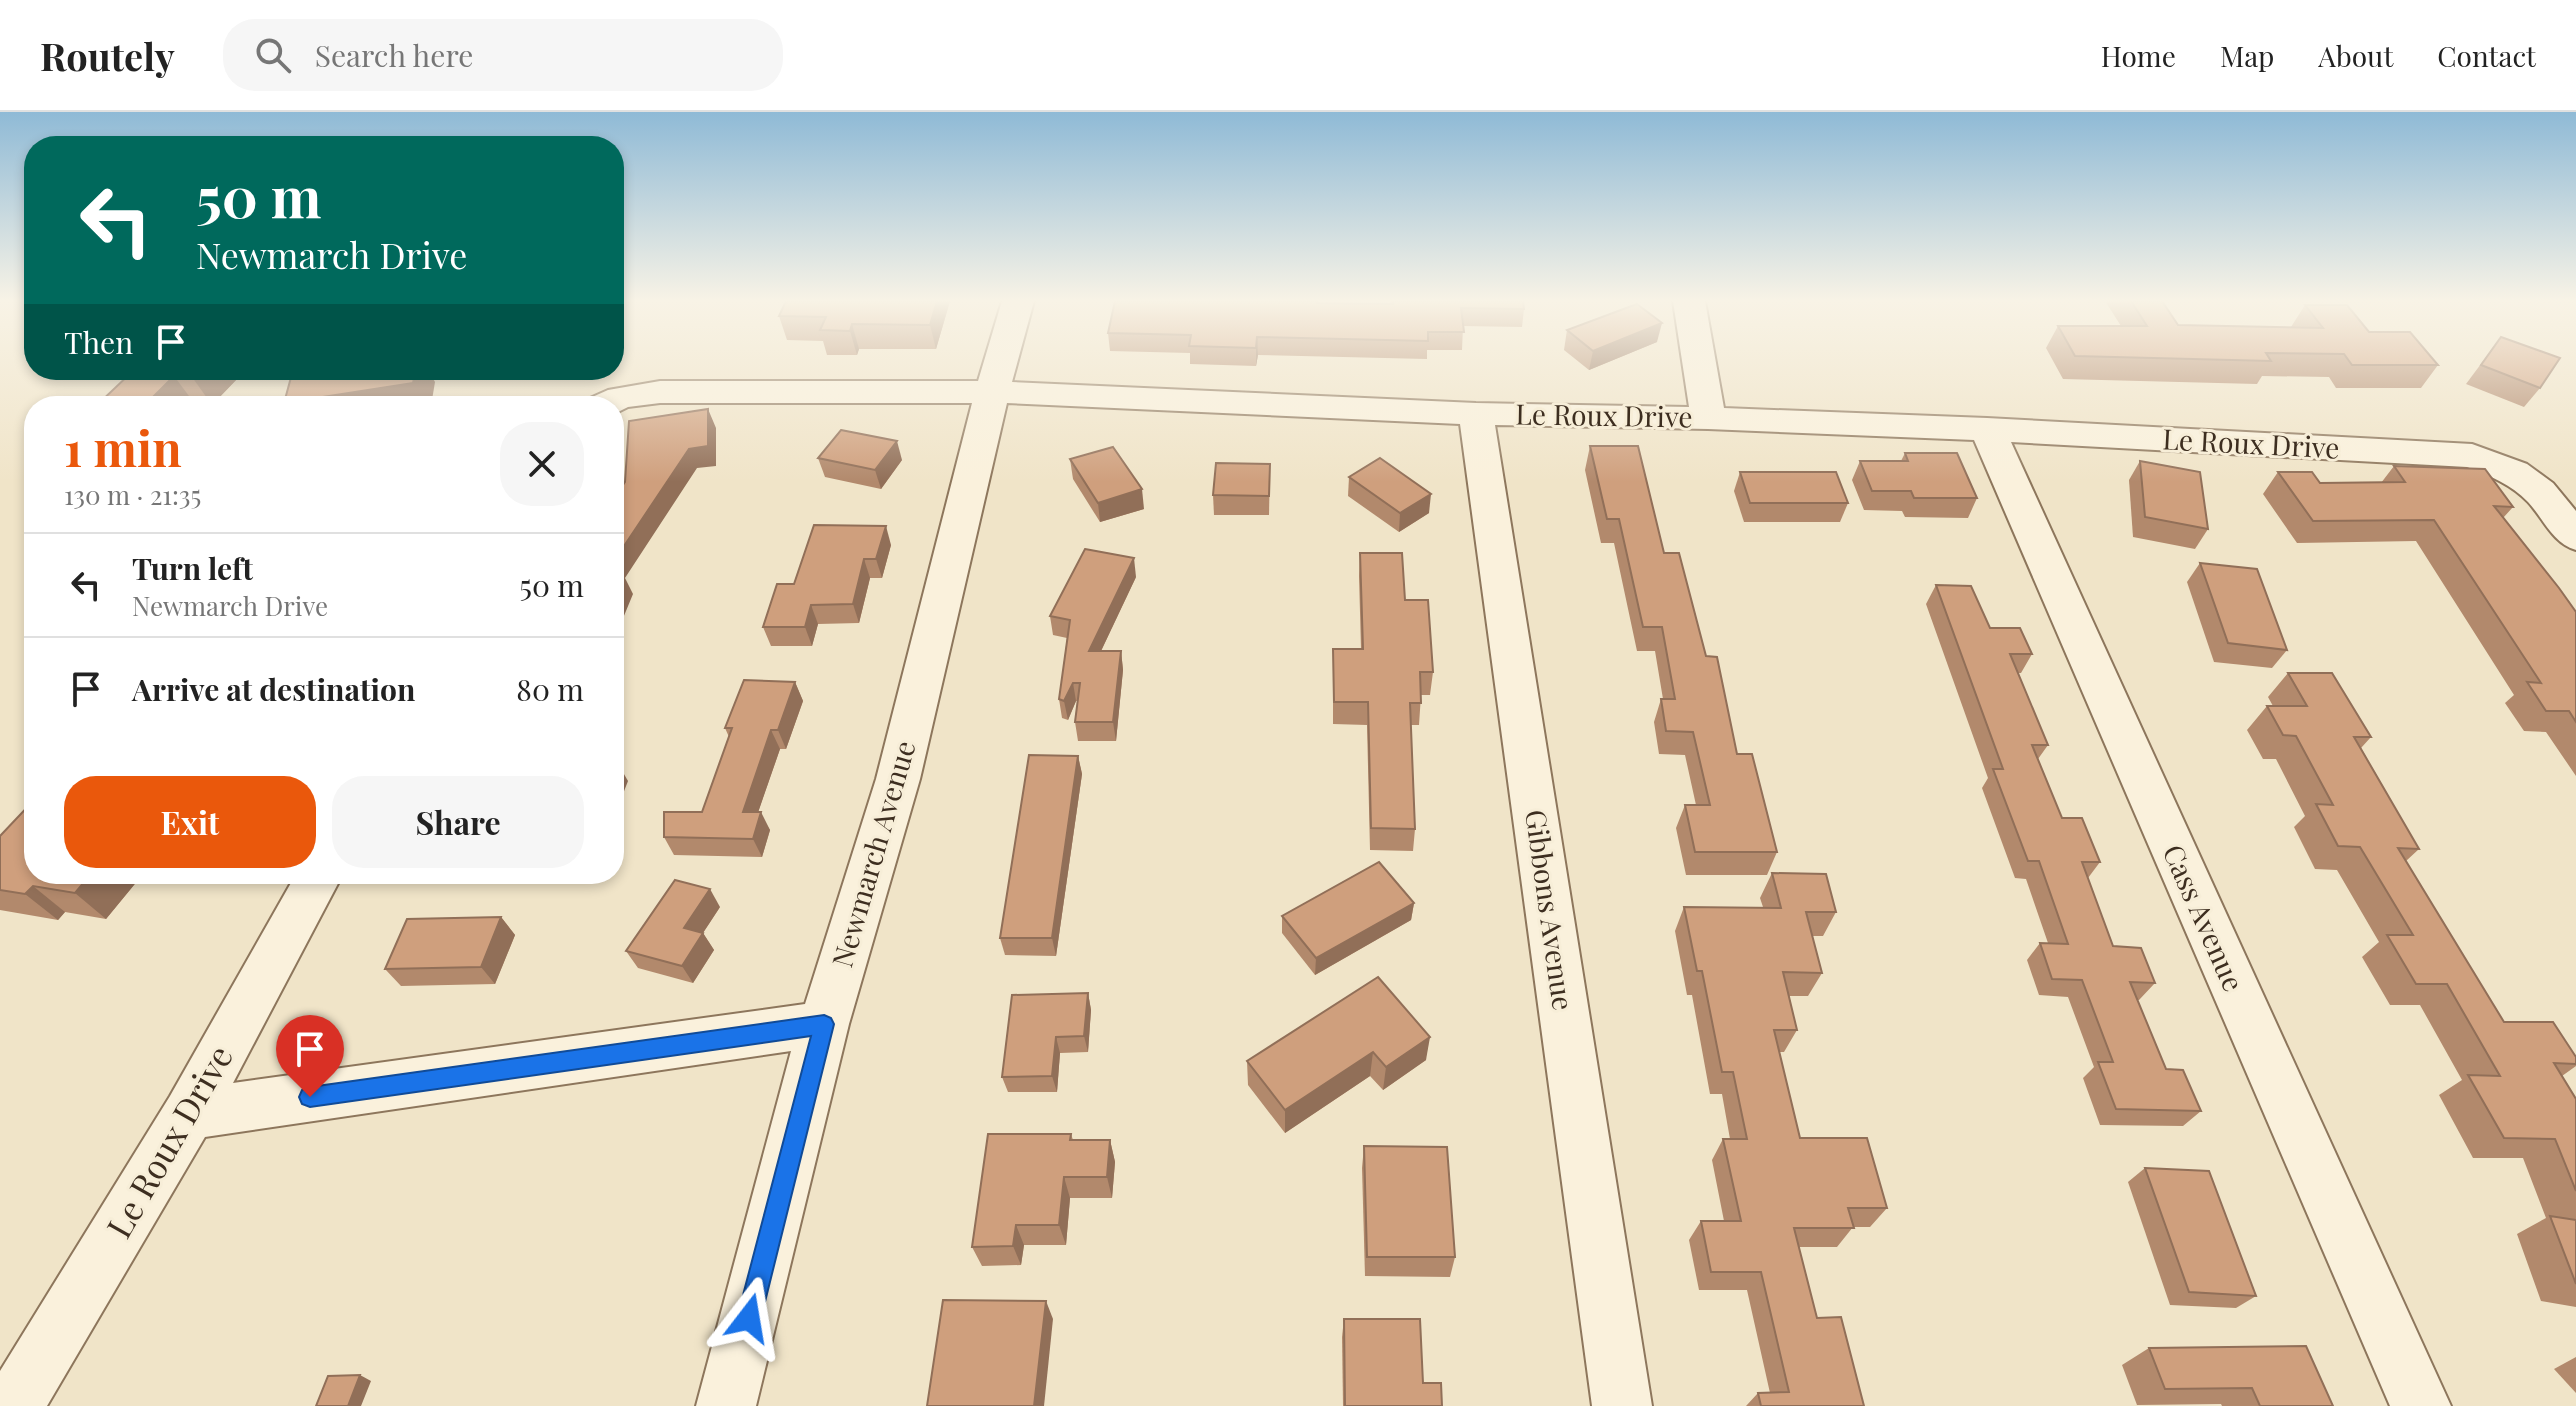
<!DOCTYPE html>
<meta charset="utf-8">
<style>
body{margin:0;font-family:"Playfair Display",serif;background:#f6f6f6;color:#222;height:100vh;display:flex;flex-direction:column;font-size:30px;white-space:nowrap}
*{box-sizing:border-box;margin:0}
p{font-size:26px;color:#767676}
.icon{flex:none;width:44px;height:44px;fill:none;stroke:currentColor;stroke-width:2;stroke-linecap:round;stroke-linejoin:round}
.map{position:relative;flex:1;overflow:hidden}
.details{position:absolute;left:24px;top:284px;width:600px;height:488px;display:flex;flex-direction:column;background:#fff;border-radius:32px;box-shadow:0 4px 12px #0003}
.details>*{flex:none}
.guide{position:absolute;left:24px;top:24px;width:600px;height:244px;border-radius:32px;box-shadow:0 4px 12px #0003;background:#00695c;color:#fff;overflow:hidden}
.pin{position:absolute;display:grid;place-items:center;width:68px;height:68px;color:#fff;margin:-82px -34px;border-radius:50% 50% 50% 0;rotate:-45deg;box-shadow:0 0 8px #0007}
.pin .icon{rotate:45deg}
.me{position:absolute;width:88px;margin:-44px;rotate:14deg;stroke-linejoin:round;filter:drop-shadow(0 0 6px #0008)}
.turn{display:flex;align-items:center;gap:28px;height:168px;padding:0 40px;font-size:36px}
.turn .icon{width:104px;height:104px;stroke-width:2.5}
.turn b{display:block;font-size:56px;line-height:68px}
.then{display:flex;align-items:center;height:76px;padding:0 40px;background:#0003;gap:16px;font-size:30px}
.round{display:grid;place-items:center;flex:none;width:84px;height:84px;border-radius:32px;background:#f6f6f6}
.overview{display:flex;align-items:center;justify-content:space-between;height:136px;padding:0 40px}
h1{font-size:48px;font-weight:700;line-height:60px;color:#ea580c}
.cta{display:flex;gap:16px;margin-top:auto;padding:16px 40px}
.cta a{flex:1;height:92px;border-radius:32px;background:#ea580c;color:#fff;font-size:32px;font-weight:700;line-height:92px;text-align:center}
.cta a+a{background:#f6f6f6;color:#222}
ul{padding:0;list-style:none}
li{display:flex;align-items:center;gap:24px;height:104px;padding:0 40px;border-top:2px solid #e0e0e0}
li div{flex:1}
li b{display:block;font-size:30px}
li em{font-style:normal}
header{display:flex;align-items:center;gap:48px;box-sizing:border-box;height:112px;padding:0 40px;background:#fff;border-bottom:2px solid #e0e0e0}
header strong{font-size:38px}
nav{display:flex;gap:44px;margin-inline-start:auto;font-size:28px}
.search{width:560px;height:72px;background:#f6f6f6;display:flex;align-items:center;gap:20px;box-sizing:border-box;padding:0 28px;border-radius:32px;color:#767676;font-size:30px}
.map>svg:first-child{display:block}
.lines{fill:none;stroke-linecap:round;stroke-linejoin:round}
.minor-casing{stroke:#8d765c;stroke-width:4}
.minor{fill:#faf1dc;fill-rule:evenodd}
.wall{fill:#b2896c}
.shaded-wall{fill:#916f58}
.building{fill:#cf9f7d;stroke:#916f58;stroke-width:2}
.route{fill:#1a73e8;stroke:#114b97;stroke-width:2}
.labels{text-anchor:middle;stroke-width:6;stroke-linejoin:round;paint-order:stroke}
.street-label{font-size:28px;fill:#3d2e20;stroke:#f7eed8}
.near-street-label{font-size:34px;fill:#3d2e20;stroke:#f7eed8}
</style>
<header>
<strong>Routely</strong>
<div class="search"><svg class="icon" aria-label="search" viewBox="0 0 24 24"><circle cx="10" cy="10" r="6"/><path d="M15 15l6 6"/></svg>Search here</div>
<nav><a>Home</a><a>Map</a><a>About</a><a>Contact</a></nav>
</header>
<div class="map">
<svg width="2576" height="1294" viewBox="0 0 2576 1294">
<rect width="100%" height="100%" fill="#f0e4c8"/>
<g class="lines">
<g class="minor-casing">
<path id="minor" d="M 1002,189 L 1034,189 L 1012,270 L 1476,291 L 1689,295 L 1673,189 L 1705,189 L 1724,296 L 1987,306 L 2472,332 L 2527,352 L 2553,371 L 2576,399 L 2576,438 C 2552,431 2544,407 2528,390 C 2511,372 2490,364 2467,355 L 2011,330 L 2451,1294 L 2390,1294 L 1974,328 L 1708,317 L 1495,313 L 1652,1294 L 1592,1294 L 1460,312 L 1007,291 L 920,667 L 849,912 L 756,1294 L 696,1294 L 791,939 L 205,1025 L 47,1294 L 0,1294 L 0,1259 L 170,984 L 296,762 L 343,762 L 233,971 L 805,892 L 876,667 L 972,291 L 660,291 L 628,295 L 614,302 L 614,294 L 584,294 L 590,286 L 608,278 L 660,269 L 978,269 Z"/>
</g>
<use href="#minor" class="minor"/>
</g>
<g class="wall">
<path d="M 950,189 L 936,237 L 859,237 L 857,243 L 827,243 L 823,229 L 787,228 L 779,204 Z"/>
<path d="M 1391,189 L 1523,189 L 1524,197 L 1522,215 L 1463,214 L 1462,238 L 1427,238 L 1427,247 L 1258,243 L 1256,254 L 1190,252 L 1190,241 L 1110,239 L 1108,221 L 1317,191 L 1391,192 Z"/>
<path d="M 2105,189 L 2162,189 L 2178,213 L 2291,215 L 2305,193 L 2369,220 L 2438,253 L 2421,276 L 2336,276 L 2329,265 L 2262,264 L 2257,272 L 2063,267 L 2046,236 L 2058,214 L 2121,214 Z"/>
<path d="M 1567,218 L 1657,230 L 1589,258 L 1564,238 Z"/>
<path d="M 2501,225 L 2540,276 L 2524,295 L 2466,272 Z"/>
<path d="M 134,258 L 238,266 L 212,293 L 195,292 L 193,294 L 98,294 Z"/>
<path d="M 1590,334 L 1664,441 L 1706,544 L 1737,642 L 1777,740 L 1767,763 L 1686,763 L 1676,716 L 1685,693 L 1696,693 L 1685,643 L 1659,642 L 1654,610 L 1661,587 L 1663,587 L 1655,539 L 1637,539 L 1614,431 L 1601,431 L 1585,358 Z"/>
<path d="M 1905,341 L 1977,386 L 1968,406 L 1905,405 L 1902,399 L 1864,398 L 1852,368 L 1860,349 L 1901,349 Z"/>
<path d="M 818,346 L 902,348 L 881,377 L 825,365 Z"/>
<path d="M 1070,347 L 1144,397 L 1100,410 L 1073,367 Z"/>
<path d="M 2140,349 L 2208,417 L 2195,437 L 2133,425 L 2129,368 Z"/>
<path d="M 1270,352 L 1269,403 L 1214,403 L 1213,383 Z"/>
<path d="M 2394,354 L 2513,395 L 2503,406 L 2576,500 L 2576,664 L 2546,620 L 2524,619 L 2505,591 L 2514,583 L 2416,429 L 2297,431 L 2263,382 L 2278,360 L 2320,371 L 2381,371 Z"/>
<path d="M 1740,360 L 1848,391 L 1840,410 L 1744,410 L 1734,379 Z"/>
<path d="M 1349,365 L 1429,401 L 1399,420 L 1348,384 Z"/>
<path d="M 891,433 L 882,466 L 870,466 L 859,511 L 818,512 L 812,534 L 771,534 L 763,515 L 794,472 Z"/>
<path d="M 1360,441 L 1405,488 L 1433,560 L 1430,583 L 1421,583 L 1419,613 L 1411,613 L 1415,717 L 1413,739 L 1370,738 L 1367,613 L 1333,612 L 1333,537 L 1361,537 L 1359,464 Z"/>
<path d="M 2200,451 L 2287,538 L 2272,556 L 2214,550 L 2187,470 Z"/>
<path d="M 1136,465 L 1101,539 L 1121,539 L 1123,558 L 1116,629 L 1078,629 L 1075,610 L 1078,589 L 1076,589 L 1068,608 L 1062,606 L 1059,587 L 1067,526 L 1053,523 L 1050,504 Z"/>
<path d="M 1936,473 L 1990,516 L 2032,542 L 2021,561 L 2018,561 L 2048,633 L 2038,647 L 2062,706 L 2100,750 L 2088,766 L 2113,834 L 2155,871 L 2139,888 L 2137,888 L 2166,957 L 2201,999 L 2183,1014 L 2100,1013 L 2083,966 L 2094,955 L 2068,885 L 2039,883 L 2027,848 L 2040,831 L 2048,831 L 2026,767 L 2015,766 L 1982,676 L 1988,666 L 1926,492 Z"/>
<path d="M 2288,561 L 2371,625 L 2361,636 L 2419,737 L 2406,749 L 2504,910 L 2576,945 L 2576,954 L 2562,964 L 2576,987 L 2576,1195 L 2541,1189 L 2517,1122 L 2546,1106 L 2523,1046 L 2473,1046 L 2439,983 L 2462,968 L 2420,893 L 2390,893 L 2362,845 L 2379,830 L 2337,758 L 2315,757 L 2294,715 L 2305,704 L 2276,647 L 2263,647 L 2247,618 L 2267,594 L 2273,594 L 2268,585 Z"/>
<path d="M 795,570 L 803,589 L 786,637 L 780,637 L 758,700 L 770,718 L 762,745 L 674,743 L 664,725 L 702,700 L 729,625 L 725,616 Z"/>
<path d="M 1078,644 L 1082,662 L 1056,844 L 1005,843 L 1000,826 Z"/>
<path d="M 0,724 L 143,762 L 106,807 L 65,800 L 58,808 L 0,798 Z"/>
<path d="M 1772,761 L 1836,800 L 1823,824 L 1812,824 L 1822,861 L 1808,884 L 1789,884 L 1797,918 L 1784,940 L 1779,940 L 1800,1026 L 1887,1096 L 1870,1115 L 1853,1115 L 1837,1135 L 1799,1135 L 1817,1206 L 1864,1294 L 1746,1294 L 1758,1281 L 1770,1281 L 1747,1178 L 1699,1178 L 1689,1128 L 1701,1109 L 1724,1109 L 1712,1048 L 1723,1027 L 1730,1027 L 1722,982 L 1710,982 L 1692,883 L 1687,883 L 1675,819 L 1684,795 L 1763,795 L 1760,786 Z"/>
<path d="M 1414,791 L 1411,808 L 1315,863 L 1282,821 L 1282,804 Z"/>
<path d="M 720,795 L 703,821 L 714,838 L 693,871 L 638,856 L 626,839 Z"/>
<path d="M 501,805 L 515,823 L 495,872 L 401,874 L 385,857 Z"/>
<path d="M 1378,865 L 1426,948 L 1383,978 L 1370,964 L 1285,1021 L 1248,973 L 1247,949 Z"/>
<path d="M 1088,881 L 1091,898 L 1088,940 L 1060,941 L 1057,980 L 1008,980 L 1002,965 Z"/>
<path d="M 1071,1022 L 1073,1028 L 1110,1028 L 1115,1050 L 1112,1086 L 1070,1086 L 1066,1133 L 1024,1133 L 1021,1153 L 982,1154 L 972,1135 Z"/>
<path d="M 1364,1034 L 1455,1145 L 1450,1165 L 1365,1164 L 1362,1056 Z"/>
<path d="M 2145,1056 L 2256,1184 L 2236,1196 L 2170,1193 L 2128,1070 Z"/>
<path d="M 1344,1207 L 1423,1271 L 1442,1294 L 1343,1294 L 1342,1225 Z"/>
<path d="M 2149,1236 L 2333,1294 L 2222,1294 L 2221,1292 L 2137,1293 L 2122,1253 Z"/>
<path d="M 2576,1245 L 2576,1281 L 2554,1257 Z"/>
</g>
<g class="shaded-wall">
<path d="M 937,189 L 950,189 L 936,237 L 930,213 Z"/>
<path d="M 1662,211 L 1657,230 L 1589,258 L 1593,239 Z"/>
<path d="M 852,212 L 859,237 L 857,243 L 850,219 Z"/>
<path d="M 1257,225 L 1258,243 L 1256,254 L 1256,236 Z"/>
<path d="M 198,258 L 232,258 L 238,266 L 212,293 L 192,265 Z"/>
<path d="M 416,258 L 428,258 L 435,270 L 431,294 L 286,294 L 284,291 Z"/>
<path d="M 174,264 L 195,292 L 193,294 L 144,294 Z"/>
<path d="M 708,297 L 716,316 L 716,354 L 697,356 L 625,466 L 633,482 L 614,528 L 614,449 Z"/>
<path d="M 897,329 L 902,348 L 881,377 L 875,358 Z"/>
<path d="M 1142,377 L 1144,397 L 1100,410 L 1098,391 Z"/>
<path d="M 1431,382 L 1429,401 L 1399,420 L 1400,401 Z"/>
<path d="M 886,414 L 891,433 L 882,466 L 876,447 Z"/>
<path d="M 1134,446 L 1136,465 L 1092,558 L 1089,539 Z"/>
<path d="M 864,447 L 870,466 L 859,511 L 853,492 Z"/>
<path d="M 811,493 L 818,512 L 812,534 L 805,515 Z"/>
<path d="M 1121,539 L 1123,558 L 1116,629 L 1113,610 Z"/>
<path d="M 795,570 L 803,589 L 786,637 L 778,618 Z"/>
<path d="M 1073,571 L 1076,589 L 1068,608 L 1064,589 Z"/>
<path d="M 771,618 L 780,637 L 752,718 L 743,700 Z"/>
<path d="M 1078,644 L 1082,662 L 1056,844 L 1052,826 Z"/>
<path d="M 614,645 L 628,669 L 614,705 Z"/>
<path d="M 761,700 L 770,718 L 762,745 L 753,727 Z"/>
<path d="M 91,762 L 143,762 L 106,807 L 75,781 Z"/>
<path d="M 33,774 L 65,800 L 58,808 L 25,782 Z"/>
<path d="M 710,777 L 720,795 L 695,833 L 684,816 Z"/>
<path d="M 1414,791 L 1411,808 L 1315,863 L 1316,846 Z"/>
<path d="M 501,805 L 515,823 L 495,872 L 481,855 Z"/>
<path d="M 703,821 L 714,838 L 693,871 L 682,854 Z"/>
<path d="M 1088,881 L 1091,898 L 1088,940 L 1084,924 Z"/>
<path d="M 1056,925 L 1060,941 L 1057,980 L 1052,964 Z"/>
<path d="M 1430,925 L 1426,948 L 1383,978 L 1386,955 Z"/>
<path d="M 1373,940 L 1370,964 L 1285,1021 L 1285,998 Z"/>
<path d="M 1110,1028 L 1115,1050 L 1112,1086 L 1107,1065 Z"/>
<path d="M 1064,1065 L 1070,1086 L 1066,1133 L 1059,1113 Z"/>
<path d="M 1016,1113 L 1024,1133 L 1021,1153 L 1013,1134 Z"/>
<path d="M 1046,1189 L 1053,1207 L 1044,1294 L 1034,1294 Z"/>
<path d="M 360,1263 L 371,1269 L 361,1294 L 348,1294 Z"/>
</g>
<g class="building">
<path d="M 786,189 L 937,189 L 930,213 L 852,212 L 850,219 L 820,218 L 826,205 L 779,204 Z"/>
<path d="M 1115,189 L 1317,189 L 1317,191 L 1393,192 L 1393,189 L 1523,189 L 1524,197 L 1461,196 L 1464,220 L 1428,220 L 1428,229 L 1257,225 L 1256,236 L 1189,234 L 1191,223 L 1108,221 Z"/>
<path d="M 2131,189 L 2162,189 L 2178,213 L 2323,216 L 2305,193 L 2347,193 L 2369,220 L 2410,220 L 2438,253 L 2352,253 L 2344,242 L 2266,241 L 2271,249 L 2075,244 L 2058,214 L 2147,214 Z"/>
<path d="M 1637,192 L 1662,211 L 1593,239 L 1567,218 Z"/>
<path d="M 2501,225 L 2560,246 L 2540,276 L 2481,253 Z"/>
<path d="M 134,258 L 198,258 L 192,265 L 174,264 L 144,294 L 97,293 Z"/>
<path d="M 293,258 L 416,258 L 413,271 L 284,291 Z"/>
<path d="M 708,297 L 708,334 L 689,337 L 614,449 L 614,386 L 625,370 L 629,309 Z"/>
<path d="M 841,318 L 897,329 L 875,358 L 818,346 Z"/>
<path d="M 1590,334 L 1638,334 L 1664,441 L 1679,441 L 1706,544 L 1717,545 L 1737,642 L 1752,642 L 1777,740 L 1695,740 L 1685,693 L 1710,693 L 1693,620 L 1666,619 L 1661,587 L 1675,587 L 1662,515 L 1643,515 L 1619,407 L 1607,407 Z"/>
<path d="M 1113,335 L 1142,377 L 1098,391 L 1070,347 Z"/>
<path d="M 1905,341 L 1957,341 L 1977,386 L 1914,386 L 1911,379 L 1872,379 L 1860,349 L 1908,349 Z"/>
<path d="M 1380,346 L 1431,382 L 1400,401 L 1349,365 Z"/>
<path d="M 2140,349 L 2200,360 L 2208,417 L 2145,405 Z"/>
<path d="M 1216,351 L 1270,352 L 1269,384 L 1213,383 Z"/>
<path d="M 2394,354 L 2485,357 L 2513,395 L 2494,394 L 2559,476 L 2576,500 L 2576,610 L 2569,599 L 2546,599 L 2527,570 L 2541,571 L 2434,408 L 2313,409 L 2278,360 L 2312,360 L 2320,371 L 2405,370 Z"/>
<path d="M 1740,360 L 1836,360 L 1848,391 L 1750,391 Z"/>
<path d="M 814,413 L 886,414 L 876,447 L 864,447 L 853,492 L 811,493 L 805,515 L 763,515 L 777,472 L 794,472 Z"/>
<path d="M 1085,437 L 1134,446 L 1089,539 L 1121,539 L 1113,610 L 1075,610 L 1080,571 L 1073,571 L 1064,589 L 1059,587 L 1070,508 L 1050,504 Z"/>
<path d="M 1360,441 L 1402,441 L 1405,488 L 1428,488 L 1433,560 L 1420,560 L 1421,591 L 1410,591 L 1415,717 L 1371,716 L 1368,590 L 1334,590 L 1333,537 L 1363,537 Z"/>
<path d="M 2200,451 L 2257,457 L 2287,538 L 2228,531 Z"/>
<path d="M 614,463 L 624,463 L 614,485 Z"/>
<path d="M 1936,473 L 1971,474 L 1990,516 L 2020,516 L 2032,542 L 2010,542 L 2048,633 L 2032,633 L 2062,706 L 2082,706 L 2100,750 L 2082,750 L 2113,834 L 2141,836 L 2155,871 L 2130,870 L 2166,957 L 2183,958 L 2201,999 L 2116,997 L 2098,950 L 2113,950 L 2082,868 L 2052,867 L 2040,831 L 2068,832 L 2039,749 L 2028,749 L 1993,657 L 2003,657 Z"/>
<path d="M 2288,561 L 2332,561 L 2371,625 L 2354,625 L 2419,737 L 2398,736 L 2504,910 L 2553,910 L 2576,945 L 2576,952 L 2554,951 L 2576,987 L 2576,1079 L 2555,1027 L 2504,1026 L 2468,963 L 2500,964 L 2447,872 L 2416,872 L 2387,823 L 2413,823 L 2360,735 L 2338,734 L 2316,692 L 2333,693 L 2296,624 L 2283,623 L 2267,594 L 2307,594 Z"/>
<path d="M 744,568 L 795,570 L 778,618 L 771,618 L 743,700 L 761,700 L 753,727 L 664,725 L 664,700 L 702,700 L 732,616 L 725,616 Z"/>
<path d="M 1029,643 L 1078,644 L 1052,826 L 1000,826 Z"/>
<path d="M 34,688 L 34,762 L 91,762 L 75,781 L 33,774 L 25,782 L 0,778 L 0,724 Z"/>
<path d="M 1379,750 L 1414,791 L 1316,846 L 1282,804 Z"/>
<path d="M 1772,761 L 1826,762 L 1836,800 L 1806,800 L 1822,861 L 1783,860 L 1797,918 L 1774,918 L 1800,1026 L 1867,1026 L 1887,1096 L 1848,1096 L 1854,1116 L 1794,1116 L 1817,1206 L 1841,1205 L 1864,1294 L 1761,1294 L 1758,1281 L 1789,1280 L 1761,1160 L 1711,1160 L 1701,1109 L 1741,1109 L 1723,1027 L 1747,1027 L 1733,960 L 1722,960 L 1702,859 L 1697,859 L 1684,795 L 1781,796 Z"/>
<path d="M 675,768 L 710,777 L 684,816 L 703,821 L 682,854 L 626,839 Z"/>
<path d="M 501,805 L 481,855 L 385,857 L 407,807 Z"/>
<path d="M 1378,865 L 1430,925 L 1386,955 L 1373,940 L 1285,998 L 1247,949 Z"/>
<path d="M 1088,881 L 1084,924 L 1056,925 L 1052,964 L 1002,965 L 1012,883 Z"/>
<path d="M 988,1022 L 1071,1022 L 1070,1028 L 1110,1028 L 1107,1065 L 1064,1065 L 1059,1113 L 1016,1113 L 1013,1134 L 972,1135 Z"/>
<path d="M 1364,1034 L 1447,1035 L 1455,1145 L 1367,1145 Z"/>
<path d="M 2145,1056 L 2209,1059 L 2256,1184 L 2189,1180 Z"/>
<path d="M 2550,1104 L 2576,1108 L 2576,1172 Z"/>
<path d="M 943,1188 L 1046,1189 L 1034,1294 L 927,1294 Z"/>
<path d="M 1344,1207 L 1420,1207 L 1423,1271 L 1441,1271 L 1442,1294 L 1345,1294 Z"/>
<path d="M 2306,1234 L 2333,1294 L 2260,1294 L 2252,1276 L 2165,1277 L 2149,1236 Z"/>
<path d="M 360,1263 L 348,1294 L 316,1294 L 328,1264 Z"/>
</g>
<linearGradient id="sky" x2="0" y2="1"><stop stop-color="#8fbad6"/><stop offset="0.51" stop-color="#f8f3e6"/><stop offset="1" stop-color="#f8f3e6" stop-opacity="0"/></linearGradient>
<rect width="2576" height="370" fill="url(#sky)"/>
<path class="route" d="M 824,903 L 831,906 L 834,912 L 761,1206 L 757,1215 L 749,1218 L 740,1215 L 737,1206 L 811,924 L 310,995 L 302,992 L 299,985 L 302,978 L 310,975 Z"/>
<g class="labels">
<g class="street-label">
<text transform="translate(1604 304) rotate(1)" y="10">Le Roux Drive</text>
<text transform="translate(2251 332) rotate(3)" y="10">Le Roux Drive</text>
<text transform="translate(874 742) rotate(-74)" y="10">Newmarch Avenue</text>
<text transform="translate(1549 798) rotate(82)" y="10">Gibbons Avenue</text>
<text transform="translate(2203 806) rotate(66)" y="10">Cass Avenue</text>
</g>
<g class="near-street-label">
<text transform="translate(170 1030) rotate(-60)" y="12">Le Roux Drive</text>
</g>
</g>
</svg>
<div class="pin" style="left:310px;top:985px;background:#d93025"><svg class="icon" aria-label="arrive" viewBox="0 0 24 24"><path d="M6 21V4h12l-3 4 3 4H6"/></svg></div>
<svg class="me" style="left:749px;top:1206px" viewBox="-20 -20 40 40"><path d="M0-17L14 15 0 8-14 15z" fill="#1a73e8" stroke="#fff" stroke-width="4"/></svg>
<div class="guide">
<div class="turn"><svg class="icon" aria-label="left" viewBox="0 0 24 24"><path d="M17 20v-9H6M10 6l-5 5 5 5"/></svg><div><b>50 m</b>Newmarch Drive</div></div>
<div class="then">Then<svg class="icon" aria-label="arrive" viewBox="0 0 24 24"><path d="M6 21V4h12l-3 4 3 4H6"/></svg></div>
</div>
<section class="details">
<div class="overview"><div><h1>1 min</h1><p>130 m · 21:35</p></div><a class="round"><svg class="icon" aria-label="close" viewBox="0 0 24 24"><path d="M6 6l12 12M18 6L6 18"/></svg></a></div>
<ul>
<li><svg class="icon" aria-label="left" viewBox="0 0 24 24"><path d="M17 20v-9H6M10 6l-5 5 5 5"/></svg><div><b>Turn left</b><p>Newmarch Drive</p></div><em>50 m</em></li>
<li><svg class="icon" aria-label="arrive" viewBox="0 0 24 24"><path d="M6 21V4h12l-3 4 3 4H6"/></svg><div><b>Arrive at destination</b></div><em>80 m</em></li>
</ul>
<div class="cta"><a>Exit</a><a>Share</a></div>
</section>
</div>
